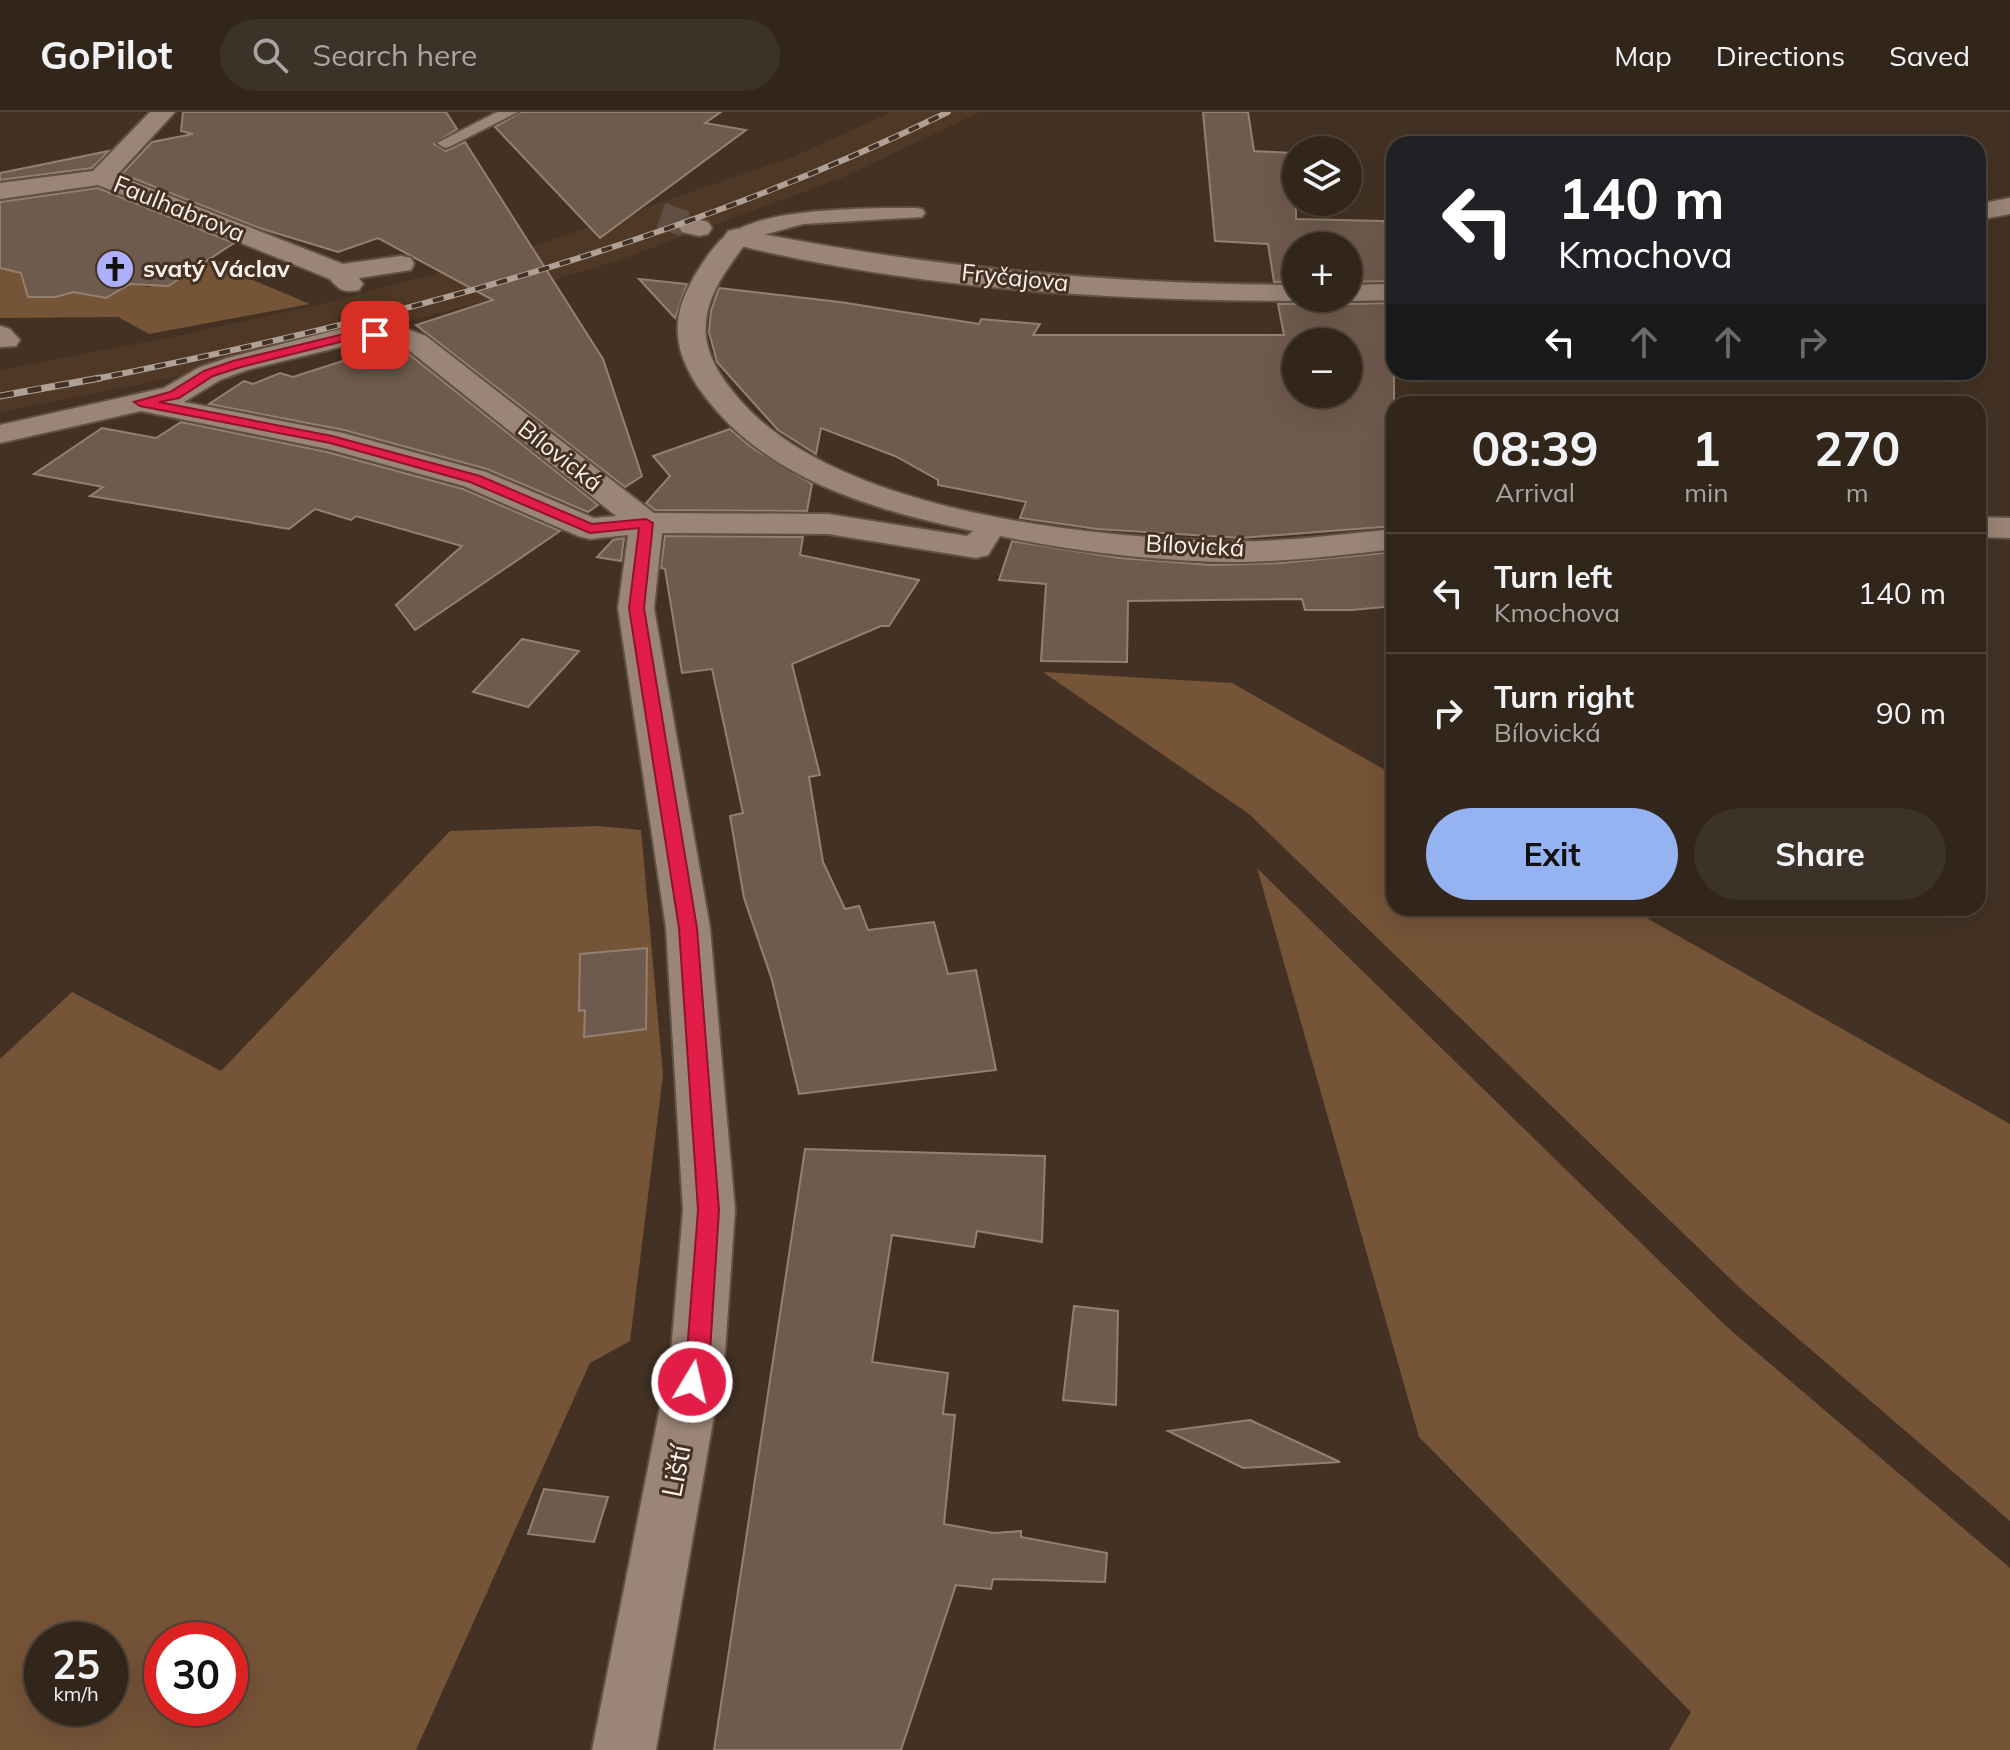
<!DOCTYPE html>
<meta charset="utf-8">
<style>
body{margin:0;font-family:Mulish,sans-serif;background:#3d3228;color:#f1f3f6;height:100vh;display:flex;flex-direction:column;font-size:30px;white-space:nowrap}
*{box-sizing:border-box;margin:0}
p{font-size:26px;color:#a8a5a3}
.icon{flex:none;width:44px;height:44px;fill:none;stroke:currentColor;stroke-width:2;stroke-linecap:round;stroke-linejoin:round}
.map{position:relative;flex:1;overflow:hidden}
.details{position:absolute;left:1386px;top:284px;width:600px;height:520px;display:flex;flex-direction:column;background:#32261b;border-radius:24px;box-shadow:0 8px 32px #0002,0 0 0 2px #4d433a}
.details>*{flex:none}
.top-card{position:absolute;left:1386px;top:24px;width:600px;height:244px;border-radius:24px;box-shadow:0 8px 32px #0002,0 0 0 2px #4d433a;background:#202124;color:#fff;overflow:hidden}
.fabs{position:absolute;left:1282px;top:24px;display:grid;gap:16px}
.fabs a{display:grid;place-items:center;width:80px;height:80px;border-radius:50%;background:#32261b;box-shadow:0 8px 32px #0002,0 0 0 2px #4d433a;font-size:40px}
.speed{position:absolute;left:24px;top:1510px;display:flex;gap:16px;font-size:40px;font-weight:700;text-align:center}
.speed>*{display:grid;place-content:center;width:104px;height:104px;border-radius:50%;background:#32261b;box-shadow:0 8px 32px #0002,0 0 0 2px #4d433a;line-height:1}
.speed small{font-size:20px;font-weight:400}
.speed .limit{border:12px solid #d22;background:#fff;color:#111}
.pin{position:absolute;display:grid;place-items:center;width:68px;height:68px;color:#fff;margin:-34px;border-radius:16px;box-shadow:0 4px 12px #0006}
.me{position:absolute;width:88px;margin:-44px;rotate:9deg;stroke-linejoin:round;filter:drop-shadow(0 0 6px #0008)}
.turn{display:flex;align-items:center;gap:28px;height:168px;padding:0 40px;font-size:36px}
.turn .icon{width:104px;height:104px;stroke-width:2.5}
.turn b{display:block;font-size:56px;line-height:68px}
.lanes{display:flex;align-items:center;height:76px;padding:0 40px;background:#0003;justify-content:center;gap:40px;direction:ltr}
.lanes .off{opacity:.35}
.eta{display:flex;justify-content:space-evenly;align-items:center;height:136px;text-align:center}
.eta b{font-size:48px;font-weight:700;line-height:56px}
.primary-button{display:flex;gap:16px;margin-top:auto;padding:16px 40px}
.primary-button a{flex:1;height:92px;border-radius:48px;background:#95b2f1;color:#111;font-size:32px;font-weight:700;line-height:92px;text-align:center}
.primary-button a+a{background:#3d3228;color:#f1f3f6}
ul{padding:0;list-style:none}
li{display:flex;align-items:center;gap:24px;height:120px;padding:0 40px;border-top:2px solid #4d433a}
li div{flex:1}
li b{display:block;font-size:30px}
li em{font-style:normal}
header{display:flex;align-items:center;gap:48px;box-sizing:border-box;height:112px;padding:0 40px;background:#32261b;border-bottom:2px solid #4d433a}
header strong{font-size:38px}
nav{display:flex;gap:44px;margin-inline-start:auto;font-size:28px}
.search{width:560px;height:72px;background:#3d3228;display:flex;align-items:center;gap:20px;box-sizing:border-box;padding:0 28px;border-radius:44px;color:#a8a5a3;font-size:30px}
.map>svg:first-child{display:block}
.built{fill:#4f3825}
.green{fill:#765438;fill-rule:evenodd}
.building{fill:#6f5b4d;stroke:#948070;stroke-width:2;fill-rule:evenodd}
.lines{fill:none;stroke-linecap:round;stroke-linejoin:round}
.secondary-tunnel{stroke:#5f4e41;stroke-width:26;stroke-dasharray:26 13;stroke-linecap:butt}
.lane-casing{stroke:#605145;stroke-width:4}
.street-casing{stroke:#605145;stroke-width:4}
.secondary-casing{stroke:#605145;stroke-width:4}
.lane{fill:#9a8576;fill-rule:evenodd}
.street{fill:#9a8576;fill-rule:evenodd}
.secondary{fill:#9a8576;fill-rule:evenodd}
.rail-far1-casing{stroke:#afa197;stroke-width:6}
.rail-casing{stroke:#afa197;stroke-width:7}
.rail-far1{stroke:#433224;stroke-width:4;stroke-dasharray:11;stroke-linecap:butt}
.rail{stroke:#433224;stroke-width:5;stroke-dasharray:14;stroke-linecap:butt}
.route{fill:#e11d48;stroke:#92132f;stroke-width:2}
.labels{text-anchor:middle;stroke-width:6;stroke-linejoin:round;paint-order:stroke}
.far-street-label{font-size:24px;fill:#fbefe7;stroke:#433224}
.far-poi-label{font-size:24px;font-weight:bold;fill:#fbefe7;stroke:#433224;text-anchor:start}
.street-label{font-size:28px;fill:#fbefe7;stroke:#433224}
</style>
<header>
<strong>GoPilot</strong>
<div class="search"><svg class="icon" aria-label="search" viewBox="0 0 24 24"><circle cx="10" cy="10" r="6"/><path d="M15 15l6 6"/></svg>Search here</div>
<nav><a>Map</a><a>Directions</a><a>Saved</a></nav>
</header>
<div class="map">
<svg width="2010" height="1638" viewBox="0 0 2010 1638">
<rect width="100%" height="100%" fill="#433224"/>
<path class="built" d="M 892,0 L 980,0 L 844,65 L 619,148 L 493,187 L 346,226 L 190,262 L 0,300 L 0,258 L 172,225 L 318,193 L 510,142 L 790,46 Z"/>
<g class="green">
<path d="M 198,133 L 231,159 L 310,192 L 149,222 L 118,205 L 0,206 L 0,135 ZM 188,161 L 149,175 L 130,172 L 105,186 L 74,180 L 49,186 L 30,183 Z"/>
<path d="M 1043,560 L 1232,571 L 1394,663 L 1394,796 L 1629,796 L 2010,1012 L 2010,1409 L 1743,1179 L 1249,702 Z"/>
<path d="M 598,714 L 641,718 L 663,963 L 630,1229 L 590,1251 L 416,1638 L 0,1638 L 0,947 L 72,880 L 221,959 L 450,719 ZM 42,1528 L 110,1528 L 110,1596 L 42,1596 ZM 162,1528 L 230,1528 L 230,1596 L 162,1596 Z"/>
<path d="M 1257,756 L 1727,1215 L 2010,1456 L 2010,1638 L 1669,1638 L 1691,1600 L 1419,1325 Z"/>
</g>
<g class="building">
<path d="M 183,0 L 446,0 L 457,17 L 434,32 L 446,39 L 465,30 L 603,247 L 642,364 L 625,375 L 416,213 L 493,188 L 378,126 L 338,140 L 259,116 L 122,62 L 152,30 L 193,22 L 181,19 Z"/>
<path d="M 521,0 L 721,0 L 705,11 L 746,18 L 600,126 L 495,15 Z"/>
<path d="M 1203,0 L 1248,0 L 1254,39 L 1291,41 L 1296,74 L 1296,107 L 1384,109 L 1389,134 L 1394,134 L 1394,169 L 1348,170 L 1348,134 L 1296,134 L 1296,170 L 1274,170 L 1268,132 L 1215,129 Z"/>
<path d="M 109,39 L 92,56 L 0,68 L 0,61 Z"/>
<path d="M 98,76 L 234,131 L 168,174 L 130,172 L 106,186 L 74,180 L 55,185 L 28,185 L 21,161 L 0,156 L 0,90 Z"/>
<path d="M 639,167 L 687,172 L 675,206 Z"/>
<path d="M 719,176 L 840,190 L 979,212 L 981,207 L 1040,212 L 1033,223 L 1284,223 L 1278,192 L 1297,192 L 1309,186 L 1335,186 L 1348,192 L 1394,191 L 1394,414 L 1241,426 L 1097,417 L 1020,406 L 1026,390 L 938,373 L 938,368 L 895,344 L 821,316 L 816,342 L 778,318 L 717,250 L 709,220 L 711,199 ZM 1296,230 L 1348,230 L 1348,282 L 1296,282 Z"/>
<path d="M 383,236 L 405,239 L 598,393 L 588,400 L 487,357 L 344,318 L 209,292 L 244,269 L 253,272 L 280,261 L 293,265 Z"/>
<path d="M 181,310 L 327,340 L 463,377 L 560,419 L 415,518 L 396,493 L 462,434 L 356,404 L 351,408 L 315,397 L 289,417 L 90,384 L 103,375 L 34,362 L 102,316 L 156,326 Z"/>
<path d="M 730,317 L 751,335 L 812,372 L 807,399 L 655,398 L 646,391 L 670,364 L 653,344 Z"/>
<path d="M 665,424 L 803,425 L 800,443 L 919,468 L 889,514 L 881,514 L 792,552 L 820,663 L 809,665 L 823,750 L 845,797 L 859,794 L 868,818 L 934,810 L 948,862 L 976,858 L 996,958 L 799,982 L 772,868 L 744,786 L 730,704 L 743,701 L 712,557 L 682,561 L 665,457 L 661,456 Z"/>
<path d="M 624,426 L 621,449 L 597,445 L 613,428 Z"/>
<path d="M 1012,429 L 1120,446 L 1212,453 L 1280,451 L 1394,440 L 1394,494 L 1352,498 L 1305,498 L 1302,487 L 1128,489 L 1127,550 L 1041,549 L 1046,472 L 999,468 Z"/>
<path d="M 522,527 L 579,539 L 528,595 L 473,580 Z"/>
<path d="M 647,836 L 646,917 L 584,925 L 585,898 L 579,899 L 580,842 Z"/>
<path d="M 805,1037 L 1045,1044 L 1042,1130 L 977,1119 L 974,1135 L 892,1123 L 872,1250 L 948,1261 L 943,1302 L 955,1303 L 944,1412 L 994,1421 L 1021,1419 L 1021,1425 L 1107,1441 L 1105,1470 L 993,1467 L 991,1477 L 956,1473 L 901,1638 L 714,1638 Z"/>
<path d="M 1074,1194 L 1118,1199 L 1116,1293 L 1063,1288 Z"/>
<path d="M 1250,1308 L 1340,1350 L 1243,1356 L 1168,1319 Z"/>
<path d="M 544,1377 L 608,1385 L 594,1430 L 528,1422 Z"/>
</g>
<g class="lines">
<path class="secondary-tunnel" d="M 661,103 L 691,114"/>
<g class="lane-casing">
<g id="lane">
<path d="M 497,0 L 518,0 L 451,34 L 445,36 L 437,31 Z"/>
<path d="M 916,96 L 922,97 L 925,101 L 922,105 L 803,112 L 737,130 L 728,125 C 757,95 874,96 916,96 Z"/>
</g>
</g>
<g class="street-casing">
<g id="street">
<path d="M 150,0 L 175,0 L 117,63 L 343,152 L 401,144 L 411,146 L 414,152 L 411,158 L 359,166 L 363,172 L 359,178 C 344,181 339,178 330,167 L 98,73 L 0,87 L 0,71 L 93,59 Z"/>
<path d="M 737,117 L 746,119 L 750,125 C 732,151 709,177 706,210 C 703,237 717,260 734,281 C 827,398 1077,424 1219,429 C 1278,431 1336,423 1394,417 L 1394,437 C 1344,443 1293,449 1242,450 C 1162,450 1078,440 1000,424 L 988,443 L 976,446 L 828,422 L 662,421 L 654,496 L 710,816 L 735,1098 L 725,1240 L 656,1638 L 592,1638 L 671,1240 L 683,1098 L 666,816 L 618,496 L 628,423 L 590,427 L 578,424 L 464,374 L 328,337 L 141,299 L 0,331 L 0,313 L 164,276 L 198,256 L 227,246 L 348,215 L 401,215 L 426,224 L 654,401 L 828,402 L 967,424 L 973,419 C 869,397 761,366 698,275 C 678,245 671,216 685,183 C 693,164 718,122 737,117 ZM 348,233 L 397,233 L 406,236 L 616,404 L 594,406 L 486,360 L 343,321 L 184,290 L 220,268 L 247,258 Z"/>
<path d="M 0,214 L 10,217 L 20,228 L 16,234 L 0,235 Z"/>
<path d="M 1978,405 L 2010,406 L 2010,426 L 1978,425 Z"/>
</g>
</g>
<g class="secondary-casing">
<g id="secondary">
<path d="M 2010,86 L 2010,102 L 1978,108 L 1978,92 Z"/>
<path d="M 691,106 L 708,110 L 712,116 L 708,122 L 699,124 L 682,120 L 678,114 L 682,108 Z"/>
<path d="M 737,117 C 922,155 1107,172 1296,173 L 1296,186 L 1306,186 L 1296,189 C 1106,188 913,177 728,131 L 724,125 L 728,119 Z"/>
<path d="M 1394,172 L 1394,188 L 1348,189 L 1338,186 L 1348,186 L 1348,173 Z"/>
</g>
</g>
<use href="#lane" class="lane"/>
<use href="#street" class="street"/>
<use href="#secondary" class="secondary"/>
<g class="rail-far1-casing">
<path id="rail-far1" d="M 90,268 C 384,210 678,132 948,0"/>
</g>
<g class="rail-casing">
<path id="rail" d="M 0,284 L 100,266"/>
</g>
<use href="#rail-far1" class="rail-far1"/>
<use href="#rail" class="rail"/>
</g>
<path class="route" d="M 375,220 L 380,221 L 380,226 L 348,228 L 241,255 L 213,264 L 179,286 L 159,290 L 332,324 L 480,364 L 592,412 L 646,407 L 653,411 L 644,496 L 697,816 L 719,1098 L 710,1240 L 701,1277 L 692,1280 L 684,1277 L 681,1270 L 687,1240 L 698,1098 L 679,816 L 629,496 L 639,416 L 590,421 L 470,370 L 330,331 L 140,294 L 134,290 L 170,280 L 204,259 L 233,249 L 348,221 Z"/>
<defs>
<g id="church-disc" transform="scale(2)"><circle r="9.5" fill="#adaffb" stroke="#433224"/><path d="M-1.2-6h2.4v3.5h3.3v2.4h-3.3V6h-2.4V-.1h-3.3v-2.4h3.3Z" fill="#111"/></g>
</defs>
<g fill-rule="evenodd">
<use href="#church-disc" x="115" y="157"/>
</g>
<g class="labels">
<g class="far-street-label">
<text transform="translate(179 97) rotate(22)" y="8">Faulhabrova</text>
<text transform="translate(1015 166) rotate(6)" y="8">Fryčajova</text>
<text transform="translate(560 344) rotate(38)" y="8">Bílovická</text>
<text transform="translate(1195 434) rotate(3)" y="8">Bílovická</text>
</g>
<g class="far-poi-label">
<text x="143" y="165">svatý Václav</text>
</g>
<g class="street-label">
<text transform="translate(676 1359) rotate(-79)" y="10">Liští</text>
</g>
</g>
</svg>
<div class="fabs">
<a><svg class="icon" aria-label="layers" viewBox="0 0 24 24"><path d="M12 4l9 5-9 5-9-5zM3 14l9 5 9-5"/></svg></a>
<a>+</a>
<a>−</a>
</div>
<div class="speed"><div>25<small>km/h</small></div><div class="limit">30</div></div>
<div class="pin" style="left:375px;top:223px;background:#d93025"><svg class="icon" aria-label="arrive" viewBox="0 0 24 24"><path d="M6 21V4h12l-3 4 3 4H6"/></svg></div>
<svg class="me" style="left:692px;top:1270px" viewBox="-20 -20 40 40"><circle r="17" fill="#e11d48" stroke="#fff" stroke-width="3"/><path d="M0-11L8 9 0 5-8 9z" fill="#fff"/></svg>
<div class="top-card">
<div class="turn"><svg class="icon" aria-label="left" viewBox="0 0 24 24"><path d="M17 20v-9H6M10 6l-5 5 5 5"/></svg><div><b>140 m</b>Kmochova</div></div>
<div class="lanes"><svg class="icon" aria-label="left" viewBox="0 0 24 24"><path d="M17 20v-9H6M10 6l-5 5 5 5"/></svg><svg class="icon off" aria-label="ahead" viewBox="0 0 24 24"><path d="M12 20V5M6 11l6-6 6 6"/></svg><svg class="icon off" aria-label="ahead" viewBox="0 0 24 24"><path d="M12 20V5M6 11l6-6 6 6"/></svg><svg class="icon off" aria-label="right" viewBox="0 0 24 24"><path d="M7 20v-9h11M14 6l5 5-5 5"/></svg></div>
</div>
<section class="details">
<div class="eta">
<div><b>08:39</b><p>Arrival</p></div>
<div><b>1</b><p>min</p></div>
<div><b>270</b><p>m</p></div>
</div>
<ul>
<li><svg class="icon" aria-label="left" viewBox="0 0 24 24"><path d="M17 20v-9H6M10 6l-5 5 5 5"/></svg><div><b>Turn left</b><p>Kmochova</p></div><em>140 m</em></li>
<li><svg class="icon" aria-label="right" viewBox="0 0 24 24"><path d="M7 20v-9h11M14 6l5 5-5 5"/></svg><div><b>Turn right</b><p>Bílovická</p></div><em>90 m</em></li>
</ul>
<div class="primary-button"><a>Exit</a><a>Share</a></div>
</section>
</div>
